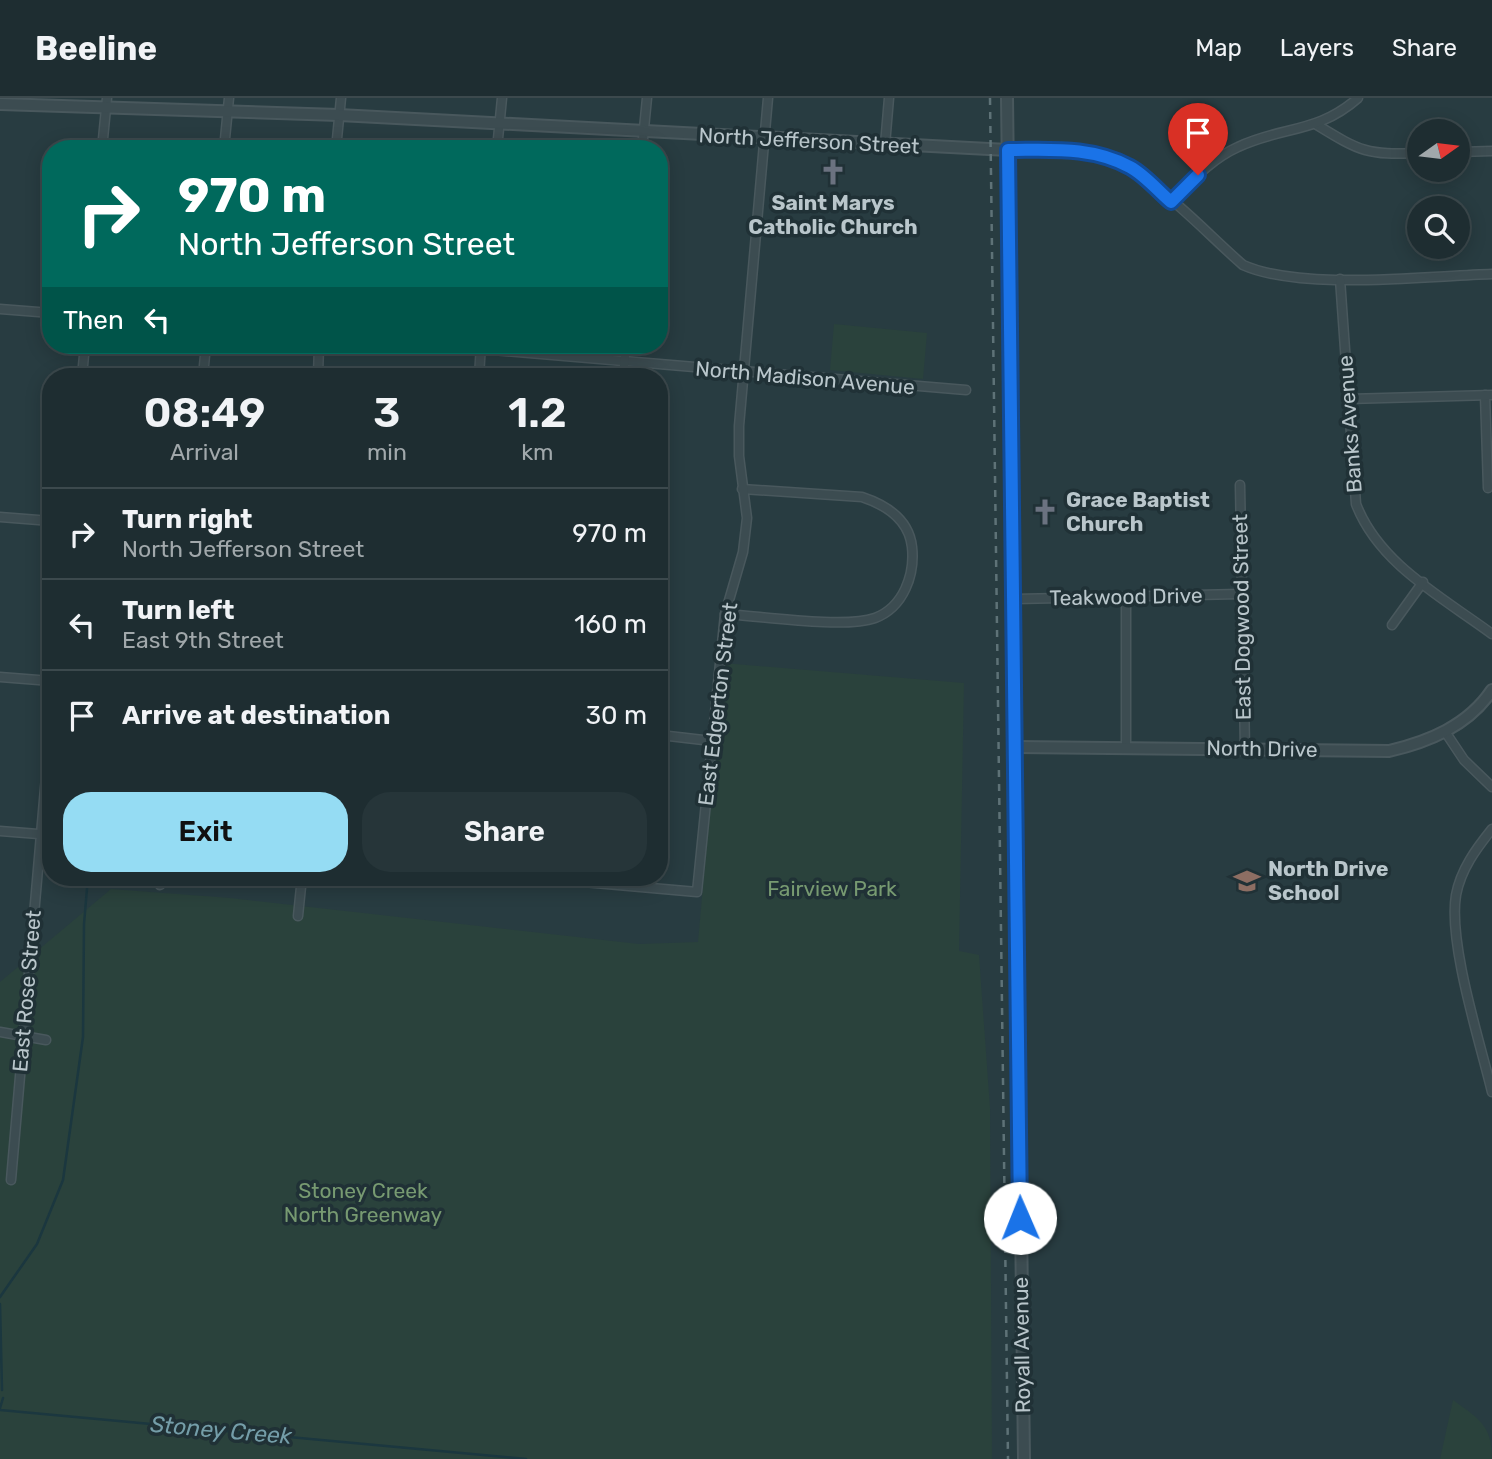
<!DOCTYPE html>
<style>
body{margin:0;font-family:Rubik,sans-serif;background:#263539;color:#f1f3f6;height:100vh;display:flex;flex-direction:column;font-size:26px;white-space:nowrap}
*{box-sizing:border-box;margin:0}
p{font-size:23px;color:#a1a8ab}
.icon{flex:none;width:38px;height:38px;fill:none;stroke:currentColor;stroke-width:2;stroke-linecap:round;stroke-linejoin:round}
.map{position:relative;flex:1;overflow:hidden}
.panel{position:absolute;left:42px;top:270px;width:626px;height:518px;display:flex;flex-direction:column;background:#1e2d31;border-radius:28px;box-shadow:0 4px 18px #0003,0 0 0 2px #3c494d}
.panel>*{flex:none}
.guide{position:absolute;left:42px;top:42px;width:626px;height:214px;border-radius:28px;box-shadow:0 4px 18px #0003,0 0 0 2px #3c494d;background:#00695c;color:#fff;overflow:hidden}
.needle{width:46px;rotate:76deg}
.buttons{position:absolute;left:1407px;top:21px;display:grid;gap:14px}
.buttons a{display:grid;place-items:center;width:63px;height:63px;border-radius:50%;background:#1e2d31;box-shadow:0 4px 18px #0003,0 0 0 2px #3c494d;font-size:35px}
.pin{position:absolute;display:grid;place-items:center;width:60px;height:60px;color:#fff;margin:-72px -30px;border-radius:50% 50% 50% 0;rotate:-45deg;box-shadow:0 0 7px #0007}
.pin .icon{rotate:45deg}
.me{position:absolute;width:77px;margin:-38px;rotate:359deg;stroke-linejoin:round;filter:drop-shadow(0 0 5px #0008)}
.turn{display:flex;align-items:center;gap:24px;height:147px;padding:0 21px;font-size:32px}
.turn .icon{width:91px;height:91px;stroke-width:2.5}
.turn b{display:block;font-size:49px;line-height:60px}
.then{display:flex;align-items:center;height:66px;padding:0 21px;background:#0003;gap:14px;font-size:26px}
.eta{display:flex;justify-content:space-evenly;align-items:center;height:119px;text-align:center}
.eta b{font-size:42px;font-weight:600;line-height:49px}
.primary-button{display:flex;gap:14px;margin-top:auto;padding:14px 21px}
.primary-button a{flex:1;height:80px;border-radius:28px;background:#95dcf3;color:#111;font-size:28px;font-weight:600;line-height:80px;text-align:center}
.primary-button a+a{background:#263539;color:#f1f3f6}
ul{padding:0;list-style:none}
li{display:flex;align-items:center;gap:21px;height:91px;padding:0 21px;border-top:2px solid #3c494d}
li div{flex:1}
li b{display:block;font-size:26px}
li em{font-style:normal}
header{display:flex;align-items:center;gap:42px;box-sizing:border-box;height:98px;padding:0 35px;background:#1e2d31;border-bottom:2px solid #3c494d}
header strong{font-size:33px}
nav{display:flex;gap:38px;margin-inline-start:auto;font-size:24px}
.map>svg:first-child{display:block}
.green{fill:#2a423c}
.lines{fill:none;stroke-linecap:round;stroke-linejoin:round}
.stream{stroke:#1b373f;stroke-width:2.5}
.minor-casing{stroke:#49585d;stroke-width:11}
.tertiary-casing{stroke:#49585d;stroke-width:14}
.minor{stroke:#3c4c51;stroke-width:8}
.tertiary{stroke:#3c4c51;stroke-width:10}
.rail{stroke:#5e7277;stroke-width:2.5;stroke-dasharray:7 7;stroke-linecap:butt}
.route-casing{stroke:#114b97;stroke-width:18}
.route{stroke:#1a73e8;stroke-width:12}
.labels{text-anchor:middle;stroke-width:7;stroke-linejoin:round;paint-order:stroke}
.street-label{font-size:21px;fill:#b9c6cb;stroke:#203136}
.poi-label{font-size:21px;font-weight:bold;fill:#b9c6cb;stroke:#203136;text-anchor:start}
.park-label{font-size:21px;fill:#779a71;stroke:#203136}
.water-label{font-size:23px;font-style:italic;fill:#749da8;stroke:#203136}
</style>
<header>
<strong>Beeline</strong>
<nav><a>Map</a><a>Layers</a><a>Share</a></nav>
</header>
<div class="map">
<svg width="1492" height="1361" viewBox="0 0 1492 1361">
<rect width="100%" height="100%" fill="#283c41"/>
<g class="green">
<path d="M 834,226 L 927,235 L 923,281 L 830,272 Z"/>
<path d="M 723,565 L 964,585 L 959,853 L 979,857 L 990,1010 L 992,1361 L 0,1361 L 0,884 L 111,791 L 230,800 L 639,846 L 698,844 Z"/>
<path d="M 1453,1302 C 1479,1321 1492,1327 1492,1361 L 1440,1361 Z"/>
</g>
<g class="lines">
<g class="stream">
<path d="M 0,1199 L 37,1146 L 63,1082 L 83,939 L 84,826 L 88,779"/>
<path d="M 0,1206 L 2,1292"/>
<path d="M 0,1310 L 3,1300"/>
<path d="M 0,1312 L 526,1361"/>
</g>
<g class="minor-casing">
<g id="minor">
<path d="M 1317,27 C 1361,54 1367,57 1419,55"/>
<path d="M 885,47 L 889,0"/>
<path d="M 102,51 L 107,0"/>
<path d="M 224,51 L 229,0"/>
<path d="M 336,51 L 341,0"/>
<path d="M 497,51 L 502,0"/>
<path d="M 642,51 L 647,0"/>
<path d="M 1008,52 C 1036,52 1067,48 1094,56 C 1152,73 1198,128 1243,167 C 1301,193 1425,178 1492,176"/>
<path d="M 1458,54 L 1492,53"/>
<path d="M 1171,104 C 1192,83 1211,61 1238,49 C 1282,28 1317,36 1358,0"/>
<path d="M 1340,181 L 1356,406 C 1379,466 1442,499 1492,536"/>
<path d="M 0,211 L 51,215"/>
<path d="M 435,247 L 966,292"/>
<path d="M 82,278 L 85,247"/>
<path d="M 203,278 L 206,247"/>
<path d="M 318,278 L 319,247"/>
<path d="M 479,278 L 481,247"/>
<path d="M 623,278 L 626,247"/>
<path d="M 1485,297 L 1488,390"/>
<path d="M 1348,301 L 1492,297"/>
<path d="M 1240,387 L 1245,651"/>
<path d="M 0,419 L 51,423"/>
<path d="M 1126,500 L 1126,650"/>
<path d="M 1013,501 L 1240,496"/>
<path d="M 725,516 C 761,518 844,531 875,520 C 904,509 915,476 912,449 C 909,422 886,407 862,399 L 742,391"/>
<path d="M 1392,527 L 1423,484"/>
<path d="M 0,579 L 51,583"/>
<path d="M 1446,635 L 1464,662 L 1492,689"/>
<path d="M 660,637 L 712,643"/>
<path d="M 1492,731 C 1476,751 1461,771 1456,797 C 1448,845 1480,944 1492,994"/>
<path d="M 0,733 L 51,737"/>
<path d="M 527,779 L 697,794 L 725,516 L 743,454 L 747,420 L 739,358 L 739,328 L 768,0"/>
<path d="M 160,787 L 161,779"/>
<path d="M 298,818 L 302,779"/>
<path d="M 0,934 L 46,942"/>
<path d="M 11,1082 L 51,621"/>
</g>
</g>
<g class="tertiary-casing">
<g id="tertiary">
<path d="M 1007,0 L 1024,1361"/>
<path d="M 0,6 L 339,17 L 1008,52"/>
<path d="M 1013,649 L 1389,653 C 1428,644 1468,628 1492,592"/>
</g>
</g>
<use href="#minor" class="minor"/>
<use href="#tertiary" class="tertiary"/>
<path class="rail" d="M 990,0 L 1008,1361"/>
</g>
<g class="lines">
<g class="route-casing">
<path id="route" d="M 1020,1120 L 1008,52 C 1050,52 1092,48 1130,69 C 1145,77 1158,93 1171,104 L 1198,77"/>
</g>
<use href="#route" class="route"/>
</g>
<defs>
<g id="church-bare" transform="scale(2.1)"><path d="M-1.2-6h2.4v3.5h3.3v2.4h-3.3V6h-2.4V-.1h-3.3v-2.4h3.3Z" fill="#6b7280" stroke="#203136" stroke-width="2.5" paint-order="stroke"/></g>
<g id="school-bare" transform="scale(2.1)"><path d="M0-5L7-2L0 1L-7-2ZM-4 1L0 2.5L4 1V4Q0 6-4 4Z" fill="#8d6e63" stroke="#203136" stroke-width="2.5" paint-order="stroke"/></g>
</defs>
<g fill-rule="evenodd">
<use href="#church-bare" x="833" y="74"/>
<use href="#church-bare" x="1045" y="414"/>
<use href="#school-bare" x="1247" y="783"/>
</g>
<g class="labels">
<g class="street-label">
<text transform="translate(809 43) rotate(3)" y="7">North Jefferson Street</text>
<text transform="translate(805 280) rotate(5)" y="7">North Madison Avenue</text>
<text transform="translate(1350 326) rotate(-94)" y="7">Banks Avenue</text>
<text transform="translate(1126 499) rotate(-1)" y="7">Teakwood Drive</text>
<text transform="translate(1242 519) rotate(-91)" y="7">East Dogwood Street</text>
<text transform="translate(718 606) rotate(-83)" y="7">East Edgerton Street</text>
<text transform="translate(1262 651) rotate(1)" y="7">North Drive</text>
<text transform="translate(27 893) rotate(-85)" y="7">East Rose Street</text>
<text transform="translate(1022 1247) rotate(-91)" y="7">Royall Avenue</text>
</g>
<g class="poi-label">
<text x="833" y="112" text-anchor="middle">Saint Marys<tspan x="833" dy="24">Catholic Church</tspan></text>
<text x="1066" y="409">Grace Baptist<tspan x="1066" dy="24">Church</tspan></text>
<text x="1268" y="778">North Drive<tspan x="1268" dy="24">School</tspan></text>
</g>
<g class="park-label">
<text x="832" y="798">Fairview Park</text>
<text x="363" y="1100">Stoney Creek<tspan x="363" dy="24">North Greenway</tspan></text>
</g>
<g class="water-label">
<text transform="translate(221 1332) rotate(5)" y="8">Stoney Creek</text>
</g>
</g>
</svg>
<div class="buttons">
<a><svg class="needle" viewBox="-14 -14 28 28"><path d="M0-13l5 13h-10z" fill="#e53935"/><path d="M0 13l5-13h-10z" fill="#a1a8ab"/></svg></a>
<a><svg class="icon" aria-label="search" viewBox="0 0 24 24"><circle cx="10" cy="10" r="6"/><path d="M15 15l6 6"/></svg></a>
</div>
<div class="pin" style="left:1198px;top:77px;background:#d93025"><svg class="icon" aria-label="arrive" viewBox="0 0 24 24"><path d="M6 21V4h12l-3 4 3 4H6"/></svg></div>
<svg class="me" style="left:1020px;top:1120px" viewBox="-20 -20 40 40"><circle r="19" fill="#fff"/><path d="M0-13L10 11 0 6-10 11z" fill="#1a73e8"/></svg>
<div class="guide">
<div class="turn"><svg class="icon" aria-label="right" viewBox="0 0 24 24"><path d="M7 20v-9h11M14 6l5 5-5 5"/></svg><div><b>970 m</b>North Jefferson Street</div></div>
<div class="then">Then<svg class="icon" aria-label="left" viewBox="0 0 24 24"><path d="M17 20v-9H6M10 6l-5 5 5 5"/></svg></div>
</div>
<section class="panel">
<div class="eta">
<div><b>08:49</b><p>Arrival</p></div>
<div><b>3</b><p>min</p></div>
<div><b>1.2</b><p>km</p></div>
</div>
<ul>
<li><svg class="icon" aria-label="right" viewBox="0 0 24 24"><path d="M7 20v-9h11M14 6l5 5-5 5"/></svg><div><b>Turn right</b><p>North Jefferson Street</p></div><em>970 m</em></li>
<li><svg class="icon" aria-label="left" viewBox="0 0 24 24"><path d="M17 20v-9H6M10 6l-5 5 5 5"/></svg><div><b>Turn left</b><p>East 9th Street</p></div><em>160 m</em></li>
<li><svg class="icon" aria-label="arrive" viewBox="0 0 24 24"><path d="M6 21V4h12l-3 4 3 4H6"/></svg><div><b>Arrive at destination</b></div><em>30 m</em></li>
</ul>
<div class="primary-button"><a>Exit</a><a>Share</a></div>
</section>
</div>
